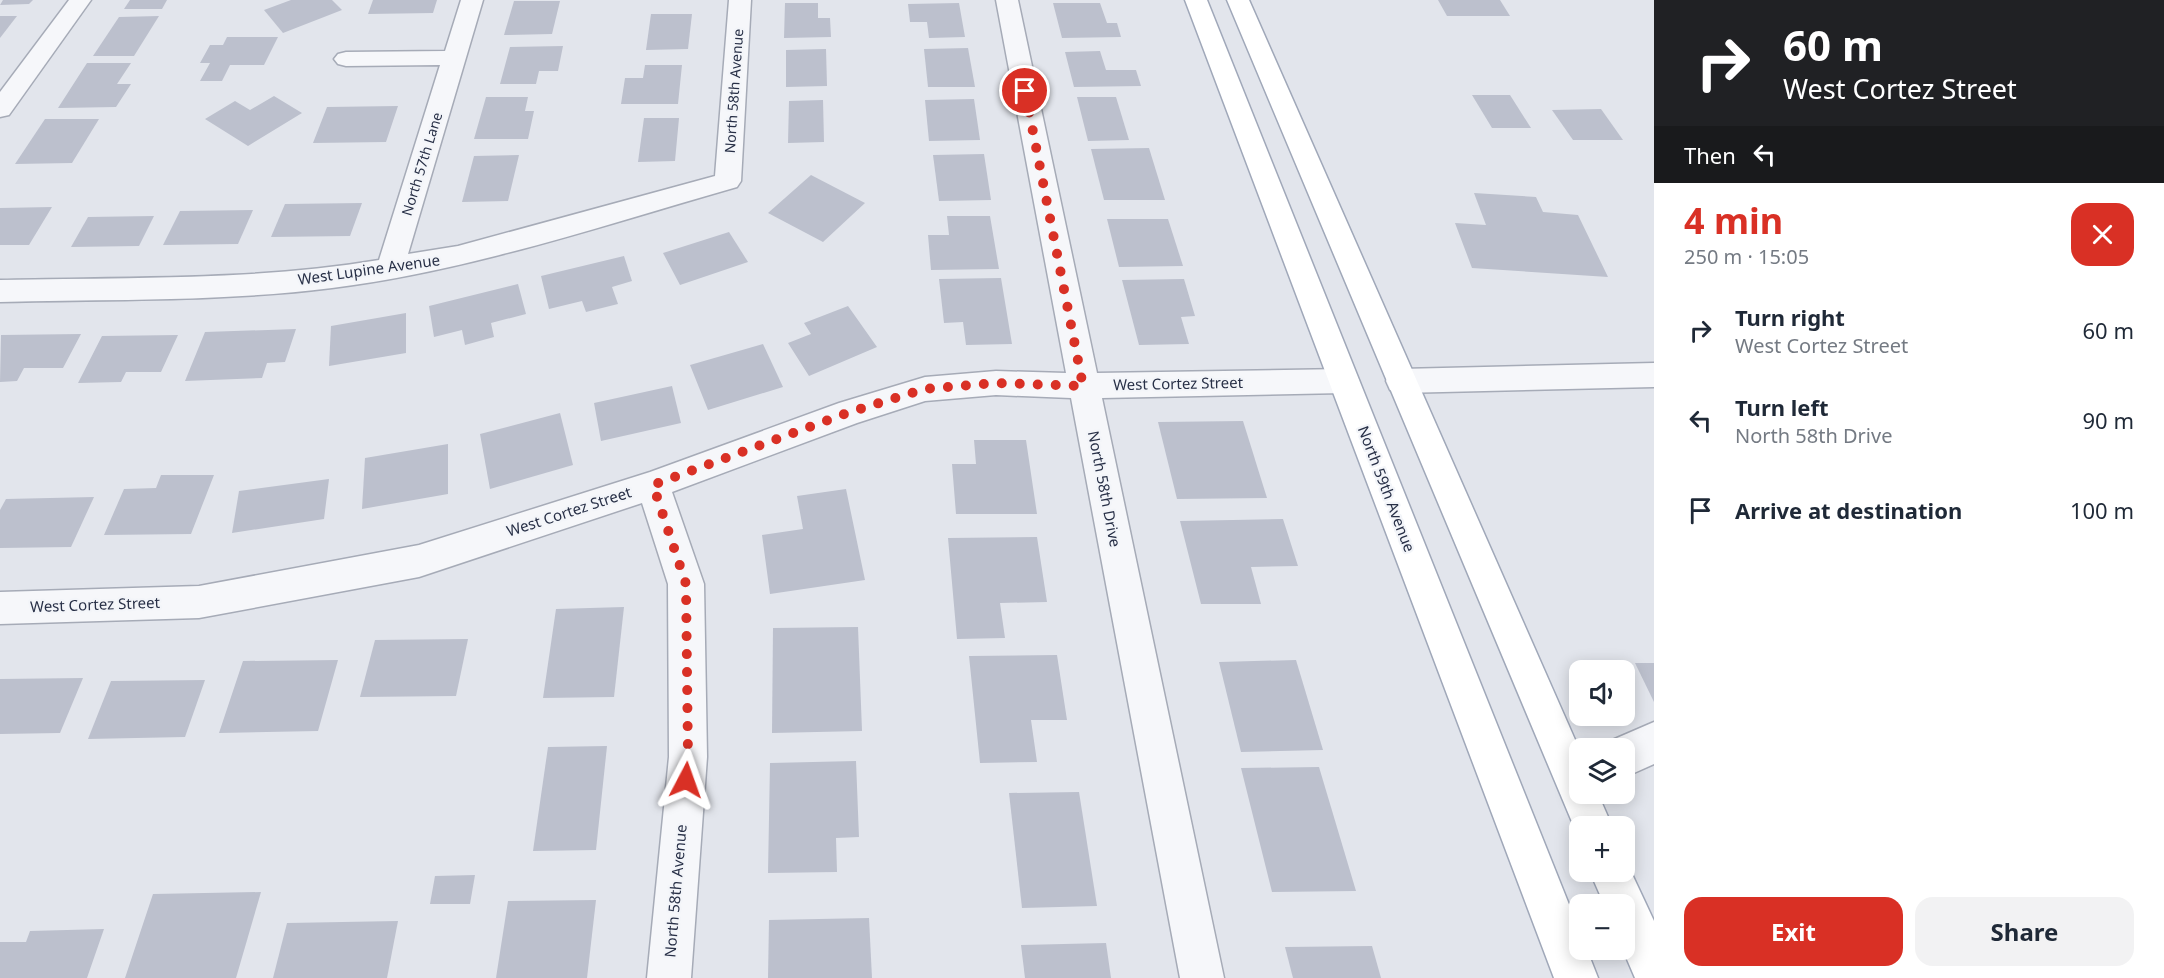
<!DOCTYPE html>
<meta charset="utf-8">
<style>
body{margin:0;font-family:"Noto Sans",sans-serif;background:#f2f2f3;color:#1f2937;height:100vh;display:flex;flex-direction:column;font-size:22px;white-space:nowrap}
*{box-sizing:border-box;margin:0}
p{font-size:20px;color:#747a83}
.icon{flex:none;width:33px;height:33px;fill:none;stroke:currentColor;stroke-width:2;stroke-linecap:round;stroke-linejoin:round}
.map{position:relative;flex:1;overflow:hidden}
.panel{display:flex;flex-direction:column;background:#fff;width:510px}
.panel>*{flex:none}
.top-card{background:#202124;color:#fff;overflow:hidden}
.buttons{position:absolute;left:1569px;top:660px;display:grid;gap:12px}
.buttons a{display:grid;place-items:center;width:66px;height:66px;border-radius:12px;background:#fff;box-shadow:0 3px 15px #0003;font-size:30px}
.pin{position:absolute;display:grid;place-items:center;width:51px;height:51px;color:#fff;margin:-26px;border:3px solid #fff;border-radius:50%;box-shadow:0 2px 6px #0007}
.me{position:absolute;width:66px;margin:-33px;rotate:4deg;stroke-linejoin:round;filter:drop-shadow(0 0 4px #0008)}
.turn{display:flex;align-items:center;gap:21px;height:126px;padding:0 30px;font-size:27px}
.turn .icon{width:78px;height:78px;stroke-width:2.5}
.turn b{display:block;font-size:42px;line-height:51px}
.then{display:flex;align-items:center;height:57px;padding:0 30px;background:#0003;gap:12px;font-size:22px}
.round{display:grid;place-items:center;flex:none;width:63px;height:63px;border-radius:18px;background:#f2f2f3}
.head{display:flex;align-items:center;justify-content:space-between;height:102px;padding:0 30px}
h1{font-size:36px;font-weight:700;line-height:45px;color:#d93025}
.button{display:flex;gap:12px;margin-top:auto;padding:12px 30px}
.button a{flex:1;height:69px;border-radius:18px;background:#d93025;color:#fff;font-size:24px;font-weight:700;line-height:69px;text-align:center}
.button a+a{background:#f2f2f3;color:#1f2937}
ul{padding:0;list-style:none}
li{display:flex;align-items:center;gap:18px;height:90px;padding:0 30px}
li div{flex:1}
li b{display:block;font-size:22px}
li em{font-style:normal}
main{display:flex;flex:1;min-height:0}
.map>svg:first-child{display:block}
.building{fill:#bcc0cd}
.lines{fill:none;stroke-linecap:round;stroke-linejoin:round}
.minor-casing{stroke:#a6abb7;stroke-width:3}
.major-casing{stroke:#a0a8b9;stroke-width:3}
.minor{fill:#f6f7fa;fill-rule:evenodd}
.major{fill:#fff;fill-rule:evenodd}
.route{stroke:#d93025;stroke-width:10;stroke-dasharray:0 18}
.labels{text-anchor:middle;stroke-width:4.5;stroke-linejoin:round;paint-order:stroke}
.far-street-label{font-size:14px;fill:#283047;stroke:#f3f5f9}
.street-label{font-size:15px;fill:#283047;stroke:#f3f5f9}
</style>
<main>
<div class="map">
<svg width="1654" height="978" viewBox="0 0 1654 978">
<rect width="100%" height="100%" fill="#e2e5ec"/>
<g class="building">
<path d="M 3,0 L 33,0 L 29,4 L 0,5 Z"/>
<path d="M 130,0 L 167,0 L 162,9 L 124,9 Z"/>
<path d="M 291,0 L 332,0 L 342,10 L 283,33 L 264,10 Z"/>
<path d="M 373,0 L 437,0 L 433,13 L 368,14 Z"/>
<path d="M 1438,0 L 1500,0 L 1510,16 L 1447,16 Z"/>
<path d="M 514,1 L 560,1 L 552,34 L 504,35 Z"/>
<path d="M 785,3 L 818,3 L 818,18 L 830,18 L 831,37 L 784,38 Z"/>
<path d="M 959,3 L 965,37 L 929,38 L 927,22 L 910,22 L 908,4 Z"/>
<path d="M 1053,3 L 1100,3 L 1107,23 L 1117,23 L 1121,37 L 1062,38 Z"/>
<path d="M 651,14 L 692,14 L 688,49 L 646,50 Z"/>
<path d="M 0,16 L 17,16 L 0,38 Z"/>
<path d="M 159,16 L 134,56 L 93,56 L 119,17 Z"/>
<path d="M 227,37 L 278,37 L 264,65 L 230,65 L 222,81 L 200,81 L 210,63 L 200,63 L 210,45 L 223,45 Z"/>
<path d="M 563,46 L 558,71 L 539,71 L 536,84 L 500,84 L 510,47 Z"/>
<path d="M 968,48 L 975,87 L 928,87 L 924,49 Z"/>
<path d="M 826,49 L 827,86 L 786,87 L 786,50 Z"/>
<path d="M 1100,51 L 1106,70 L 1136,70 L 1141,86 L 1074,87 L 1065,52 Z"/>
<path d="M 87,63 L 131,63 L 117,84 L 131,84 L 116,107 L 58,108 Z"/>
<path d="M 645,65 L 682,65 L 678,104 L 621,104 L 625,78 L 643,78 Z"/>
<path d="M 1472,95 L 1510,95 L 1531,128 L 1492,128 Z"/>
<path d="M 274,96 L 302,113 L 248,146 L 205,119 L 235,101 L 250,110 Z"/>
<path d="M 486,97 L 528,97 L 525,111 L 534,111 L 528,139 L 474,139 Z"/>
<path d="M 1077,97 L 1116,97 L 1129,140 L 1088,141 Z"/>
<path d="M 974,99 L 980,140 L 929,141 L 925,100 Z"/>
<path d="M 823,100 L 824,142 L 788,143 L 789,101 Z"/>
<path d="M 398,106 L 386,142 L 313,143 L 327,107 Z"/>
<path d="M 1601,109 L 1623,140 L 1573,140 L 1552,110 Z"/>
<path d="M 644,118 L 679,118 L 675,161 L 638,162 Z"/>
<path d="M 45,119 L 99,119 L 72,163 L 15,164 Z"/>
<path d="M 1149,148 L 1165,200 L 1104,200 L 1091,149 Z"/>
<path d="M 984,154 L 991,200 L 939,201 L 933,155 Z"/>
<path d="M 519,155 L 508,201 L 462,202 L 474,156 Z"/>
<path d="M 811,175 L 865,203 L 823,242 L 768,213 Z"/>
<path d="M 1474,193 L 1536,197 L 1543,212 L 1578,215 L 1608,277 L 1472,268 L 1455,223 L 1486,225 Z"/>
<path d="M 362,203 L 350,236 L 271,237 L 285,204 Z"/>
<path d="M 52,207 L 29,245 L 0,245 L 0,208 Z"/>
<path d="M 253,210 L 238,244 L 163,245 L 180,211 Z"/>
<path d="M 154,216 L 139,246 L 71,247 L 88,217 Z"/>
<path d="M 947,216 L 990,216 L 999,269 L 931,270 L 928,235 L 949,235 Z"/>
<path d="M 1107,219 L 1168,219 L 1183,266 L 1119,267 Z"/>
<path d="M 729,232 L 748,262 L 680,285 L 663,253 Z"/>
<path d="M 624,256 L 632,281 L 612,287 L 618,304 L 586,312 L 582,301 L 549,309 L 541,276 Z"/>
<path d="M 1001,278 L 1012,344 L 966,345 L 963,322 L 944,323 L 939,279 Z"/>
<path d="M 1184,279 L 1195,316 L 1181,317 L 1189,344 L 1139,345 L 1122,280 Z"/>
<path d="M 518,284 L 526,314 L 491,323 L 494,337 L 465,345 L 462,330 L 434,337 L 429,306 Z"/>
<path d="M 848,306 L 877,347 L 809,376 L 788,343 L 811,334 L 804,323 Z"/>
<path d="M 406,313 L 406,353 L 329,366 L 331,326 Z"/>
<path d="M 296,329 L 285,362 L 267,363 L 262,378 L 185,381 L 205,332 Z"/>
<path d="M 81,334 L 63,368 L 24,368 L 17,381 L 0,382 L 1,335 Z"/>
<path d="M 178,335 L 161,372 L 126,372 L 121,382 L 78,383 L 102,336 Z"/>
<path d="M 763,344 L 783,387 L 708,410 L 690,365 Z"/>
<path d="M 672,386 L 681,423 L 601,441 L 594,403 Z"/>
<path d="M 560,413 L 573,465 L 490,489 L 480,434 Z"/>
<path d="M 1243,421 L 1267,498 L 1177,499 L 1158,422 Z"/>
<path d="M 974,440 L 1026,440 L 1037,514 L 956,514 L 952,464 L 976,464 Z"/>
<path d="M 448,444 L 448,494 L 362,509 L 365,458 Z"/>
<path d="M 161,475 L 214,475 L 191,534 L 104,535 L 124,489 L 156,488 Z"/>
<path d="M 329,479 L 324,519 L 232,533 L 239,491 Z"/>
<path d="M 846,489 L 865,580 L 770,594 L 762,535 L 803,529 L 797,496 Z"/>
<path d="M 94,497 L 71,547 L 0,548 L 0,510 L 6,499 Z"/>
<path d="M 1283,519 L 1298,566 L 1251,567 L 1261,604 L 1201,604 L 1180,521 Z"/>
<path d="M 1037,537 L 1047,602 L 1000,603 L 1005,638 L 957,639 L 948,538 Z"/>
<path d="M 624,607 L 614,697 L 543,698 L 556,609 Z"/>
<path d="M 858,627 L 862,731 L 772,733 L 773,628 Z"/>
<path d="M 468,639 L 456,696 L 360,697 L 375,640 Z"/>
<path d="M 1057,655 L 1067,720 L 1031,720 L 1037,762 L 980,763 L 969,656 Z"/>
<path d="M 338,660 L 318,731 L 219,733 L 243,661 Z"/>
<path d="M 1296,660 L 1323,750 L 1241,752 L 1219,662 Z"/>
<path d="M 1635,663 L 1654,663 L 1654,702 Z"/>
<path d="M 83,678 L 60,733 L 0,734 L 0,679 Z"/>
<path d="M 205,680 L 185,737 L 88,739 L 111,681 Z"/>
<path d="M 607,746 L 596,850 L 533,851 L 548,747 Z"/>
<path d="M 856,761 L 859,837 L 836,838 L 837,872 L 768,873 L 770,763 Z"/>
<path d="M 1319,767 L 1356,891 L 1272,892 L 1241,768 Z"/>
<path d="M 1079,792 L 1097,906 L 1022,908 L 1009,793 Z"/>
<path d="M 475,875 L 470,904 L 430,904 L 435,876 Z"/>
<path d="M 261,892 L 236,978 L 125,978 L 153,894 Z"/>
<path d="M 596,900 L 587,978 L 496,978 L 508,901 Z"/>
<path d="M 869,918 L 872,978 L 768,978 L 769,920 Z"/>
<path d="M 398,921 L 387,978 L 273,978 L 287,923 Z"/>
<path d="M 104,929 L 87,978 L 0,978 L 0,942 L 26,942 L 30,931 Z"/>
<path d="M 1106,943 L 1111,978 L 1025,978 L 1021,945 Z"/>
<path d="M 1372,946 L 1381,978 L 1293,978 L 1285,947 Z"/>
</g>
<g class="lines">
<g class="minor-casing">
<g id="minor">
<path d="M 69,0 L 91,0 L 9,115 L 0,117 L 0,92 Z"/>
<path d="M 461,0 L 483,0 L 408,254 L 458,246 L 715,176 L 729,0 L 751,0 L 741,181 L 737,187 C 604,225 469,271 332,288 C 222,302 110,299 0,302 L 0,280 C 126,277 254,281 379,260 L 440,65 L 346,66 L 338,64 L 334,59 L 338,54 L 346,52 L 445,51 Z"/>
<path d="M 996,0 L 1018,0 L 1097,373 L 1344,369 L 1355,372 L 1359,381 L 1355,390 L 1344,393 L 1102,398 L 1224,978 L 1180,978 L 1071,398 L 996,395 L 925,401 L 857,423 L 672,492 L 704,584 L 707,757 L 691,978 L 647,978 L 669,757 L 668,584 L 642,503 L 419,577 L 199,618 L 0,624 L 0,592 L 199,586 L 419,545 L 650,472 L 839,403 L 925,377 L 996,371 L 1066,373 Z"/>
<path d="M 1654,363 L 1654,387 L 1401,393 L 1390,390 L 1386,381 L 1390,372 L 1401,369 Z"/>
<path d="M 1654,722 L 1654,764 L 1634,773 L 1624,774 L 1624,748 L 1607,748 L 1610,741 Z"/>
</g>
</g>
<g class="major-casing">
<g id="major">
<path d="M 1185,0 L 1207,0 L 1580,932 L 1580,950 L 1587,950 L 1598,978 L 1554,978 Z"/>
<path d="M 1227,0 L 1249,0 L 1580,751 L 1580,794 L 1598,794 L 1612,826 L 1580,826 L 1580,841 Z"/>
<path d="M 1624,857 L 1654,921 L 1654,978 L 1635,978 L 1623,950 L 1624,904 L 1604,904 L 1590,872 L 1624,872 Z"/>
</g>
</g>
<use href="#minor" class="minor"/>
<use href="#major" class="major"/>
</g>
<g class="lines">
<path class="route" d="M 686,780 L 688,758 L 686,584 L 653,485 L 850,412 L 925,389 L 996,383 L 1083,386 L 1025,91"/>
</g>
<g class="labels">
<g class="far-street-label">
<text transform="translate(734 91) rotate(-86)" y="5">North 58th Avenue</text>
<text transform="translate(422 164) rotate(-73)" y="5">North 57th Lane</text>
</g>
<g class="street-label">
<text transform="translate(369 270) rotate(-8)" y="5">West Lupine Avenue</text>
<text transform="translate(1178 384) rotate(-1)" y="5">West Cortez Street</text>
<text transform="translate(1104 489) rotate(79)" y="5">North 58th Drive</text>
<text transform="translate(1386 489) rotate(69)" y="5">North 59th Avenue</text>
<text transform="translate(569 512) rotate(-18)" y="5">West Cortez Street</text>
<text transform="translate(95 605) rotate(-2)" y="5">West Cortez Street</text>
<text transform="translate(676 891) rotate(-85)" y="5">North 58th Avenue</text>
</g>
</g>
</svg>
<div class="buttons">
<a><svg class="icon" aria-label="sound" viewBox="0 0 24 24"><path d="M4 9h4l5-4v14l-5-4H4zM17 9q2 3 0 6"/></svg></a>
<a><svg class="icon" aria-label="layers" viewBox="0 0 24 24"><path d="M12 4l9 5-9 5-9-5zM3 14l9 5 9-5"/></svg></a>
<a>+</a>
<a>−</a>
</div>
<div class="pin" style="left:1025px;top:91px;background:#d93025"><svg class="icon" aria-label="arrive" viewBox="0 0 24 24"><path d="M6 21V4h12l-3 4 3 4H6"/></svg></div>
<svg class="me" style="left:686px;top:780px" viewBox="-20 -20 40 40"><path d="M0-17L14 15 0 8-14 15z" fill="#d93025" stroke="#fff" stroke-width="4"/></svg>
</div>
<section class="panel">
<div class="top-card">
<div class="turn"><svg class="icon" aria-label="right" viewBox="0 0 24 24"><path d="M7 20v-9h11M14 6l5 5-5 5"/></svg><div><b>60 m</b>West Cortez Street</div></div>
<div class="then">Then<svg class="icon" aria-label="left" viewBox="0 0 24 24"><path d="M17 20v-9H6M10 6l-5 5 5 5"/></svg></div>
</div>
<div class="head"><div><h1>4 min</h1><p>250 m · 15:05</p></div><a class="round" style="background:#d93025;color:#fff"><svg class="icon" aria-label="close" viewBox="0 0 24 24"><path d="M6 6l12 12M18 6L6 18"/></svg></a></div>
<ul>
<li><svg class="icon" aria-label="right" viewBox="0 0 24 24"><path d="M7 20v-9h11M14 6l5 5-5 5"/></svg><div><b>Turn right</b><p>West Cortez Street</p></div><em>60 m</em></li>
<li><svg class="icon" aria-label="left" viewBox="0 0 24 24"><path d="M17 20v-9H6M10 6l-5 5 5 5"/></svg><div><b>Turn left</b><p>North 58th Drive</p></div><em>90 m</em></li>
<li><svg class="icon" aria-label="arrive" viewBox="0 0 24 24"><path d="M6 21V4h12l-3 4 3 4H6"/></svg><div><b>Arrive at destination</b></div><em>100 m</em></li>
</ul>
<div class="button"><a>Exit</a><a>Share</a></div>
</section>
</main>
